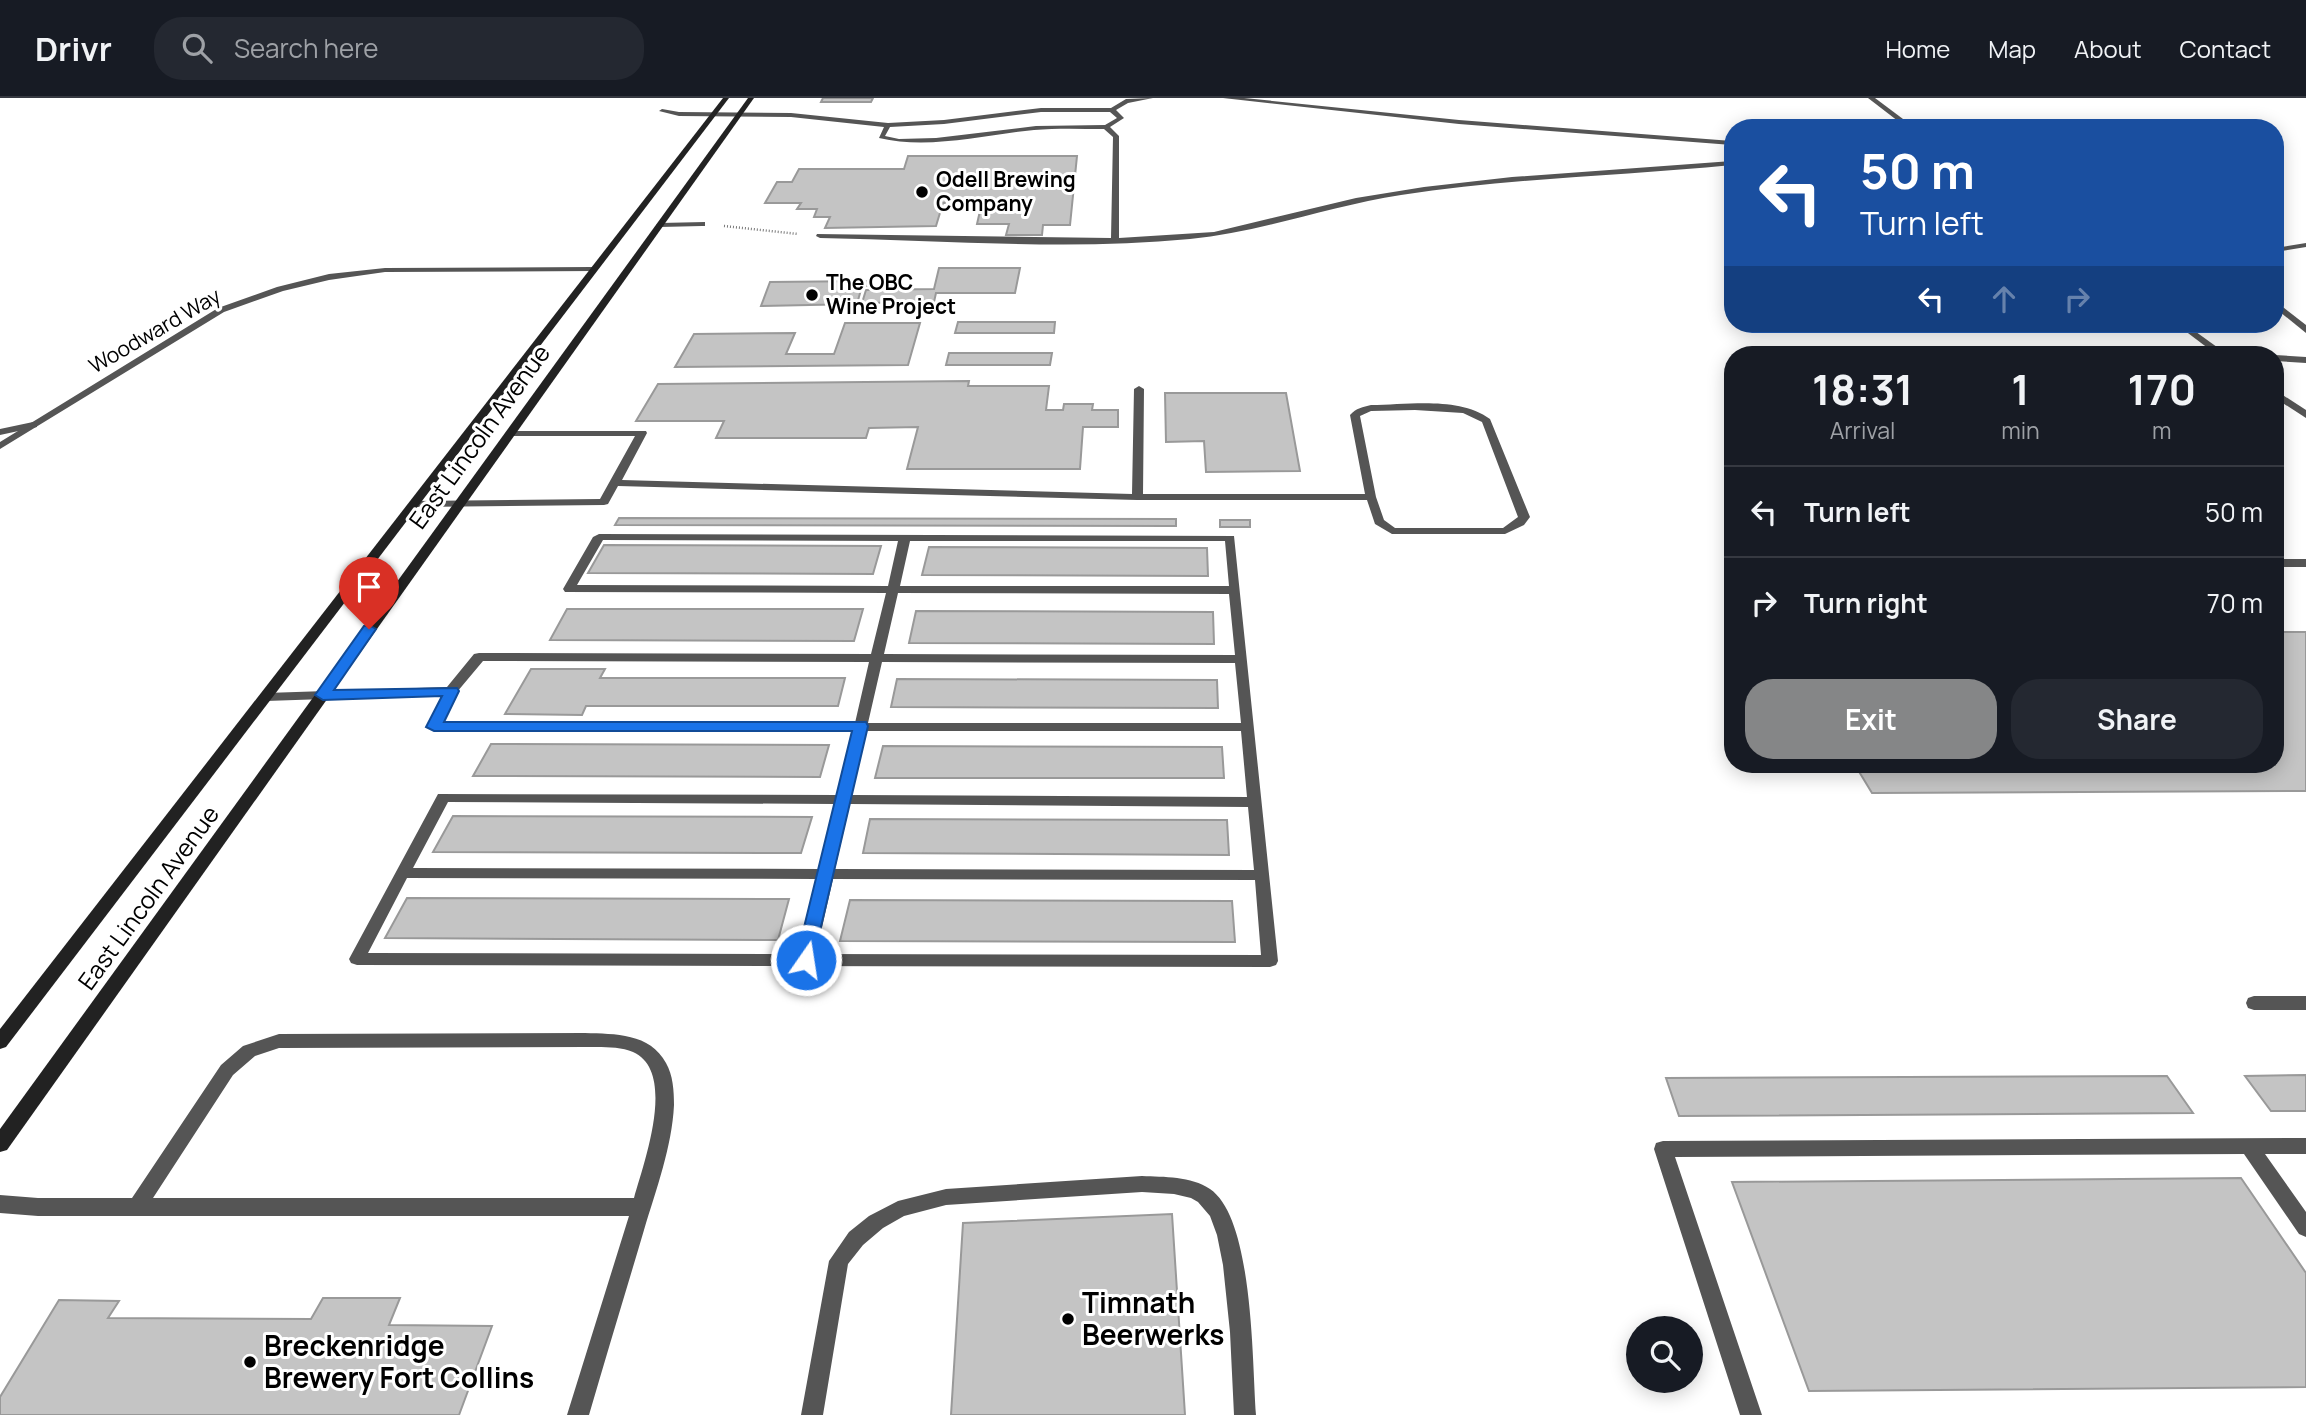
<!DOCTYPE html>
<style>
body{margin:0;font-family:Manrope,sans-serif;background:#242831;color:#f1f3f6;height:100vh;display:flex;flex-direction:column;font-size:26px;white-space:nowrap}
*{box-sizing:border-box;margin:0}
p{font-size:23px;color:#9ea1a6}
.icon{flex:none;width:38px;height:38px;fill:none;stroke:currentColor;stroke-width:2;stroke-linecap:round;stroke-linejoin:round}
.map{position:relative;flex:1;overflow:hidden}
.panel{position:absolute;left:1724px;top:248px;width:560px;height:427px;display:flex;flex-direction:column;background:#171b24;border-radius:28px;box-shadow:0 4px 18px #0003}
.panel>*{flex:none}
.banner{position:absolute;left:1724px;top:21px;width:560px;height:214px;border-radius:28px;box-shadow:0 4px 18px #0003;background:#1a4fa0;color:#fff;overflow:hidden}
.controls{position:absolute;left:1626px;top:1218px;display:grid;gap:14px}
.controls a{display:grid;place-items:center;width:77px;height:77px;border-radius:50%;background:#171b24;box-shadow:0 4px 18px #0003;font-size:35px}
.pin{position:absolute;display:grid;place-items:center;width:60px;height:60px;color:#fff;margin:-72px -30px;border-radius:50% 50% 50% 0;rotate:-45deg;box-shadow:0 0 7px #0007}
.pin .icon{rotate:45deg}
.me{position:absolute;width:77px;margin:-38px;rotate:13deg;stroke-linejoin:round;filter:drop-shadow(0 0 5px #0008)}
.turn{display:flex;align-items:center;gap:24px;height:147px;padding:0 21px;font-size:32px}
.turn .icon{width:91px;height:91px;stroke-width:2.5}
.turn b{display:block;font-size:49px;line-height:60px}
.lanes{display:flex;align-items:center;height:66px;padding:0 21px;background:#0003;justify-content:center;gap:35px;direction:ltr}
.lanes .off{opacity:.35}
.eta{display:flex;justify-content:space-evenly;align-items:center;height:119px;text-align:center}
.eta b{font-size:42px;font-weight:700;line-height:49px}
.action{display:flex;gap:14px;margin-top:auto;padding:14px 21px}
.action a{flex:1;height:80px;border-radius:28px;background:#858687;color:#fff;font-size:28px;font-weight:700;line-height:80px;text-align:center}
.action a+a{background:#242831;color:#f1f3f6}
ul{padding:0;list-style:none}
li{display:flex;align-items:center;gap:21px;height:91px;padding:0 21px;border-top:2px solid #363941}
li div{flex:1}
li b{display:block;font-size:26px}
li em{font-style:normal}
header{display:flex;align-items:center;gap:42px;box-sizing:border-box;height:98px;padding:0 35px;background:#171b24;border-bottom:2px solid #363941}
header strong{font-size:33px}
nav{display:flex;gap:38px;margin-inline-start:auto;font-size:24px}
.search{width:490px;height:63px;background:#242831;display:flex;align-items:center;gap:18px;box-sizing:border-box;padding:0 24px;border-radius:28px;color:#9ea1a6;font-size:26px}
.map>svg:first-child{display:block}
.building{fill:#c4c4c4;stroke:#999;stroke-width:2}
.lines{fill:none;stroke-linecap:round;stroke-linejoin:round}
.path{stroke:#777;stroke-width:2.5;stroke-dasharray:1 2;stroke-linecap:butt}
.lane{fill:#555;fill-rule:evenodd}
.street{fill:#555;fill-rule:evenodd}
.secondary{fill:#222;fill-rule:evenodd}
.route{fill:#1a73e8;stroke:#114b97;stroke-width:2}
.poi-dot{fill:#000;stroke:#fff;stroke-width:2.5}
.labels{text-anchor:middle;stroke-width:6;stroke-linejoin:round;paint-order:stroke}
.far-poi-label{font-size:21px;font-weight:bold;fill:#000;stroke:#fff;text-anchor:start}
.far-street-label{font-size:21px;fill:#000;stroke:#fff}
.street-label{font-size:24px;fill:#000;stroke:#fff}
.near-poi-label{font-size:28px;font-weight:bold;fill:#000;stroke:#fff;text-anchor:start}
</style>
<header>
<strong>Drivr</strong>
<div class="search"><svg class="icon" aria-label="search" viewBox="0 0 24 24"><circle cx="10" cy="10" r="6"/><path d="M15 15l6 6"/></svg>Search here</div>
<nav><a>Home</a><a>Map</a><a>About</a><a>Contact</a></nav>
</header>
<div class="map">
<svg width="2306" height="1317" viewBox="0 0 2306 1317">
<rect width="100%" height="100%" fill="#fff"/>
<g class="building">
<path d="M 823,0 L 873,0 L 871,4 L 821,4 Z"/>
<path d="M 908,58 L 1077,58 L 1070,127 L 1043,127 L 1042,137 L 1006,137 L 1009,126 L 977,126 L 982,104 L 943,105 L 936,128 L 825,130 L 830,119 L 814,119 L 817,111 L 797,111 L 801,105 L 765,105 L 777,84 L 792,84 L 799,71 L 904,71 Z"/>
<path d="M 939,170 L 1020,170 L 1015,195 L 936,195 L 934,204 L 862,205 L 866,192 L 934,191 Z"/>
<path d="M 868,183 L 868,188 L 862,188 L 857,206 L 761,208 L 770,184 Z"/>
<path d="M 958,224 L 1055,224 L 1054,235 L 955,235 Z"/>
<path d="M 845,225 L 920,225 L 908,267 L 675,269 L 694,236 L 795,235 L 786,256 L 834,256 Z"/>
<path d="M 949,255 L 1052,255 L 1050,267 L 946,267 Z"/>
<path d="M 969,283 L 968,288 L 1049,288 L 1046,312 L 1063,312 L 1064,306 L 1093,306 L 1092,312 L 1118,312 L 1118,329 L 1083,329 L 1080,371 L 907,371 L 918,329 L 869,330 L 866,340 L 716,340 L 724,323 L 636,323 L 658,286 Z"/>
<path d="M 1165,295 L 1286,295 L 1300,373 L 1206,374 L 1204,343 L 1166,344 Z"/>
<path d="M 619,420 L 1176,421 L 1176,428 L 615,427 Z"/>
<rect x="1220" y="422" width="30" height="7"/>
<path d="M 604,447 L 881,448 L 873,476 L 588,475 Z"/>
<path d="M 929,449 L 1207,450 L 1208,478 L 922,477 Z"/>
<path d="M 567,511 L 863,511 L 854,543 L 550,542 Z"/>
<path d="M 916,513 L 1213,514 L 1214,546 L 909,545 Z"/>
<path d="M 2275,534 L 2306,534 L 2306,693 L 1872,695 L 1855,667 L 2275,667 Z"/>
<path d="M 531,571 L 605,571 L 600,580 L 845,580 L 838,608 L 586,608 L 582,617 L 505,616 Z"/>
<path d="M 897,581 L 1217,582 L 1218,610 L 891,609 Z"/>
<path d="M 491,646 L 829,647 L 820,679 L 473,678 Z"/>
<path d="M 883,648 L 1222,649 L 1224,680 L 875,680 Z"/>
<path d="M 453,718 L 812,719 L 801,755 L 433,754 Z"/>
<path d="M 870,721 L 1227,722 L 1229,757 L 863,755 Z"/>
<path d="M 407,800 L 789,801 L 778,842 L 385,840 Z"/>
<path d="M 850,802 L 1232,803 L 1235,844 L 840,843 Z"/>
<path d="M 2306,977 L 2306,1013 L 2271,1013 L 2245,978 Z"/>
<path d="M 2167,978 L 2193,1015 L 1679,1018 L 1666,980 Z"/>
<path d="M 2241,1080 L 2306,1175 L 2306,1289 L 1809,1293 L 1732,1084 Z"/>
<path d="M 1172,1116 L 1185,1317 L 951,1317 L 963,1125 Z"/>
<path d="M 323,1200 L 400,1200 L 389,1227 L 492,1228 L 459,1317 L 0,1317 L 0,1299 L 59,1202 L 119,1203 L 108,1220 L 311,1221 Z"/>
</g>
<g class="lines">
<path class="path" d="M 724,128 L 798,136"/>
<g class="lane">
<path d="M 1153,0 L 1128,5 L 1116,12 L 1124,20 L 1110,29 L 1119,38 L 1119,140 L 1214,134 L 1356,100 L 1424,89 L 1512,79 L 1732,63 L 1732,67 C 1622,78 1511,80 1401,97 C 1330,108 1261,134 1190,141 C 1067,153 943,142 820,140 L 816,138 L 817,136 L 1111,140 L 1113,39 L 1104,31 C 1081,31 1057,30 1034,32 C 983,37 929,52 879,40 L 884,29 L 791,19 L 679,18 L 659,13 L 662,11 L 679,14 L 791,15 L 888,25 L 944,22 L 1041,10 L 1111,10 L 1126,1 ZM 1041,14 L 1110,14 L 1117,20 L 1105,27 L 1036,28 L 936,40 L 899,41 L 885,38 L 890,29 L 944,26 Z"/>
<path d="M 1223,0 L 1244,0 L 1459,22 L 1732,43 L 1732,47 L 1459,26 Z"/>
<path d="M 705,124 L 705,128 L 702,128 L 660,129 L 656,127 L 660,125 Z"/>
<path d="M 2306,145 L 2306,149 L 2275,154 L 2275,150 Z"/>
<path d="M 2275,203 L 2306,227 L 2306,235 L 2275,210 Z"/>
<path d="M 2275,257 L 2306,259 L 2306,265 L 2275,263 Z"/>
<path d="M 1139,288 L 1144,291 L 1143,396 L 1365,396 L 1350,317 C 1356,310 1363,309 1371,307 C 1408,307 1458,298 1490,321 L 1530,419 L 1524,427 L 1505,436 L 1392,436 L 1375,426 L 1367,402 L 1137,402 L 618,388 L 608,406 L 604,407 L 415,409 L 409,406 L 415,403 L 600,401 L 635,338 L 506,338 L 505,336 L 510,333 L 646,333 L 647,335 L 622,382 L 1132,396 L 1134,291 ZM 1415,312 L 1463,315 L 1482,324 L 1518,419 L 1503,430 L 1395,430 L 1384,422 L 1376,399 L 1360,318 L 1371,313 Z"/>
<path d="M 33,324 L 37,325 L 37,329 L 0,337 L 0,331 Z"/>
<path d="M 599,436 L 1234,438 L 1278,863 L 1276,867 L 1270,869 L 357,867 L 351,865 L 349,861 L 438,696 L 837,697 L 853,633 L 434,633 L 427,629 L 442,597 L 266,603 L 259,599 L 266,595 L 447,589 L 474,556 L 479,555 L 871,556 L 886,495 L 565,494 L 563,491 L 593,439 ZM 603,442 L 898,443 L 888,488 L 577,487 ZM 910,443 L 1225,443 L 1229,488 L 900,488 ZM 898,495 L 1229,496 L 1235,557 L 884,556 ZM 483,563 L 869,564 L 855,625 L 443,625 L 457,594 ZM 882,564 L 1235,565 L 1241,625 L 868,625 ZM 866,633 L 1241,633 L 1247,699 L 852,697 ZM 448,704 L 835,706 L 820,771 L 413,770 ZM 850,706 L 1248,709 L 1254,772 L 835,771 ZM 407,780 L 817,781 L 799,856 L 368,855 ZM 833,781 L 1255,782 L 1261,857 L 816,856 Z"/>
<rect x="2275" y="461" width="31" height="8"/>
<path d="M 2254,898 L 2306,898 L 2306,912 L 2254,912 L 2248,910 L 2246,905 L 2248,900 Z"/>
<path d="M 585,935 C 615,936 650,935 666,965 C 673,977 674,993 674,1007 C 672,1049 656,1092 644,1132 C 626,1193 607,1255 589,1317 L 567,1317 L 629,1118 L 38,1118 L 0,1115 L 0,1097 L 38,1100 L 132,1100 L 221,967 L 243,948 L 279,936 ZM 279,950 L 585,949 C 600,949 619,948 633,954 C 678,974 643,1067 634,1100 L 153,1100 L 233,977 L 255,958 Z"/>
<path d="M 2306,1040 L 2306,1056 L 2265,1056 L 2306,1114 L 2306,1139 L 2299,1136 L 2244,1056 L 1675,1059 L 1762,1317 L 1740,1317 L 1654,1051 L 1656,1045 L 1663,1043 Z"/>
<path d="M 1142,1078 C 1164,1079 1191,1078 1210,1091 C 1254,1121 1252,1266 1256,1317 L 1234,1317 L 1230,1234 L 1223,1167 L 1217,1137 L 1210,1118 L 1198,1104 L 1191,1100 L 1174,1096 L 1142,1094 L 946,1107 L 904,1118 L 883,1130 L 863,1147 L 848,1166 L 823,1317 L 801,1317 L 829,1163 L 849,1134 L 869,1118 L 898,1103 L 946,1091 Z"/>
</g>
<g class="street">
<path d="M 1868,0 L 1875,0 L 1915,30 L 1907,30 Z"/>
<path d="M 592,169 L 596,171 L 595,173 L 385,174 L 329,182 L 283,193 L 224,214 L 0,351 L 0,344 L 218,210 L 277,189 L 329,176 L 385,170 Z"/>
<path d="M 2176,226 L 2185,226 L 2228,257 L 2217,257 Z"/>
<path d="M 2275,292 L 2306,312 L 2306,320 L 2275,300 Z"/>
</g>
<g class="secondary">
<path d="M 723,0 L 729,0 L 6,949 L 0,951 L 0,931 Z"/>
<path d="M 748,0 L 754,0 L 7,1052 L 0,1054 L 0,1031 Z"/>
</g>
</g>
<path class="route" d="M 369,527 L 376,531 L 334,592 L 457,590 L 459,593 L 444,624 L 866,624 L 868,628 L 812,867 L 799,867 L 796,862 L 852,633 L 434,633 L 426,629 L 442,598 L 323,602 L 315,597 L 364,528 Z"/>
<g class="poi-dot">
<circle cx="922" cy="94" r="7"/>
<circle cx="812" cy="197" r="7"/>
<circle cx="1068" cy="1221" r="7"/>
<circle cx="250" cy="1264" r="7"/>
</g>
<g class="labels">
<g class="far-poi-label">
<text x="936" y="89">Odell Brewing<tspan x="936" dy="24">Company</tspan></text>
<text x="826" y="192">The OBC<tspan x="826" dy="24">Wine Project</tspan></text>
</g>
<g class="far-street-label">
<text transform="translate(155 233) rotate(-30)" y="7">Woodward Way</text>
</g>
<g class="street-label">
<text transform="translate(480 339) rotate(-54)" y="8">East Lincoln Avenue</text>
<text transform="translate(149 800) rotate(-54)" y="8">East Lincoln Avenue</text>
</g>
<g class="near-poi-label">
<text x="1082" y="1215">Timnath<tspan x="1082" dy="32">Beerwerks</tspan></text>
<text x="264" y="1258">Breckenridge<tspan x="264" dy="32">Brewery Fort Collins</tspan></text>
</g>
</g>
</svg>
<div class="controls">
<a><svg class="icon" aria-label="search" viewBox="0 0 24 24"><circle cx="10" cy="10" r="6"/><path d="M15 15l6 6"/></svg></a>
</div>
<div class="pin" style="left:369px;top:531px;background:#d93025"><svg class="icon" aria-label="arrive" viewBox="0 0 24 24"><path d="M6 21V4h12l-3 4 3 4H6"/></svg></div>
<svg class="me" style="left:806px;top:862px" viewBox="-20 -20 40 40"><circle r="17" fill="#1a73e8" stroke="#fff" stroke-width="3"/><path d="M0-11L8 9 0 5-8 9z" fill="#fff"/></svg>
<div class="banner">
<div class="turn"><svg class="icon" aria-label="left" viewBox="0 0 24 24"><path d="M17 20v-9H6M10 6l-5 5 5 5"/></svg><div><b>50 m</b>Turn left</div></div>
<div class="lanes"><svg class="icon" aria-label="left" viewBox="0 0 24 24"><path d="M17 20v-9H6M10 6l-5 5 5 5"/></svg><svg class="icon off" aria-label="ahead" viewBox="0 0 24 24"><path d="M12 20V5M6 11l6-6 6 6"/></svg><svg class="icon off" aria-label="right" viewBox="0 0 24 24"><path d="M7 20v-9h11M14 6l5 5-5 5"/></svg></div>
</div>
<section class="panel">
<div class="eta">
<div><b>18:31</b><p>Arrival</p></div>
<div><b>1</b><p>min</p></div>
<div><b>170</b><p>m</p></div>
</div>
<ul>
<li><svg class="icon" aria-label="left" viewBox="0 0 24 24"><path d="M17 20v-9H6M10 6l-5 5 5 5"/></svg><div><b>Turn left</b></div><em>50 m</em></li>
<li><svg class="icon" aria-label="right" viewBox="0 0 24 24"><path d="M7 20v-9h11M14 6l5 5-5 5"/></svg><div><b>Turn right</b></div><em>70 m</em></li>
</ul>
<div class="action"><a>Exit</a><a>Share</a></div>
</section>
</div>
